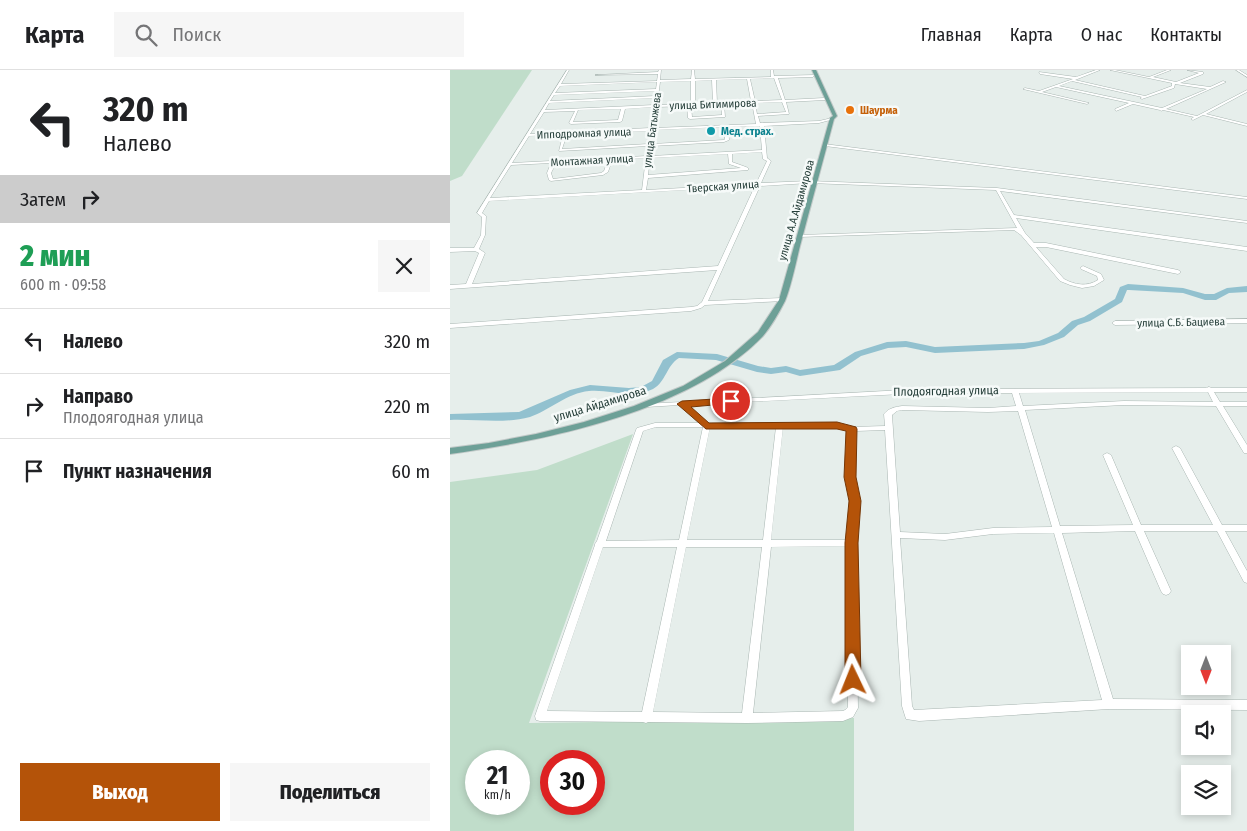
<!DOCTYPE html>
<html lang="ru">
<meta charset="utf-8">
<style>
body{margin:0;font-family:"Fira Sans Condensed",sans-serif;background:#f6f6f6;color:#202124;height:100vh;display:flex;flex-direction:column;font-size:19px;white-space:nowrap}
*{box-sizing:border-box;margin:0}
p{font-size:16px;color:#757577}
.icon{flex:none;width:28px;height:28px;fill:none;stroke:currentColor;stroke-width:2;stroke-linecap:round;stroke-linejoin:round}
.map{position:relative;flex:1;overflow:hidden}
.drawer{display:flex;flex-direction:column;background:#fff;width:450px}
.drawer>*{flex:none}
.top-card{background:#fff;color:#202124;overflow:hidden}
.needle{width:32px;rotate:180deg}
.tools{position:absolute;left:731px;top:575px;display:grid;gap:10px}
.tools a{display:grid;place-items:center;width:50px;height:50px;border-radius:0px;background:#fff;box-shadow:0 2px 8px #0003;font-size:25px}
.speed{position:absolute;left:15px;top:680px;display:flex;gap:10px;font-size:25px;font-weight:700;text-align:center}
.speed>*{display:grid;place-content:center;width:65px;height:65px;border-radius:50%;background:#fff;box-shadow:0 2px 8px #0003;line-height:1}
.speed small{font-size:12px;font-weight:400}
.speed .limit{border:8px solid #d22;background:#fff;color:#111}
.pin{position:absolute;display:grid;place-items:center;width:42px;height:42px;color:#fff;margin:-21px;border:2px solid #fff;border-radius:50%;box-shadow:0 1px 5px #0007}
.me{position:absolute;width:55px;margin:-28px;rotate:358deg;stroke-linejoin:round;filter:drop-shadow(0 0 4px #0008)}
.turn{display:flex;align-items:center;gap:18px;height:105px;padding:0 20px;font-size:22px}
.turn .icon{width:65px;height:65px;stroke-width:2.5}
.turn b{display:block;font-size:35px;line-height:42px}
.then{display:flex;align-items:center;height:48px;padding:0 20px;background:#0003;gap:10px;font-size:19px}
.round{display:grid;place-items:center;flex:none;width:52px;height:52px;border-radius:0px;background:#f6f6f6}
.headline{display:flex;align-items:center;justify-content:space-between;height:85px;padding:0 20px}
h1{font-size:30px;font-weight:800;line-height:38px;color:#1e9e55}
.action{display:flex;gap:10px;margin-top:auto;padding:10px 20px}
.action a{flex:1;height:58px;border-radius:0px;background:#b45309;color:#fff;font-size:20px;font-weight:800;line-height:58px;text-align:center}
.action a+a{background:#f6f6f6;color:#202124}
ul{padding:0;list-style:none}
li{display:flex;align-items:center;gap:15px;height:65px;padding:0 20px;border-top:1px solid #e0e0e0}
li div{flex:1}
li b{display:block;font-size:19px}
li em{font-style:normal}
header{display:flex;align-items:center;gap:30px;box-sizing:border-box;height:70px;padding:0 25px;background:#fff;border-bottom:1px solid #e0e0e0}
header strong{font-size:24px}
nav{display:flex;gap:28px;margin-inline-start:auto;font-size:18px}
.search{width:350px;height:45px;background:#f6f6f6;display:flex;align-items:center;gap:12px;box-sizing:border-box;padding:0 18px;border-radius:0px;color:#757577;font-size:19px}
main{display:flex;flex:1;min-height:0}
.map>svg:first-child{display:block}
.green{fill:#c0ddca;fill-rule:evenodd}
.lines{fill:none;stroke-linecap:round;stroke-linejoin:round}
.river{fill:#92c1cf;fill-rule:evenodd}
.minor-casing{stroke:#a9b6b2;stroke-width:1}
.major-casing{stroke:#c2c9c8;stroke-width:2}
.minor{fill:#fff;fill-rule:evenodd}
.major{fill:#6da097;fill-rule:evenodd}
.route{fill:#b45309;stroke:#753606}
.food-dot{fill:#e8710a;stroke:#f6faf9;stroke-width:2}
.culture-dot{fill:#0f9aa8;stroke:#f6faf9;stroke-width:2}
.labels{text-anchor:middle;stroke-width:5;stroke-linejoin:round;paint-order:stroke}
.far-street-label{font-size:11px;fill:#263f3a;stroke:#f6faf9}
.far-food-label{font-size:11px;font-weight:bold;fill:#c56008;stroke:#f6faf9;text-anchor:start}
.far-culture-label{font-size:11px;font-weight:bold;fill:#0d838f;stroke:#f6faf9;text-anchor:start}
.street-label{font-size:12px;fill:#263f3a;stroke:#f6faf9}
</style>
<header>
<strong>Карта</strong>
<div class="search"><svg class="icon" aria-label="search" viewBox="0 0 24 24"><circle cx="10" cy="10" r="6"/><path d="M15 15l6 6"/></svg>Поиск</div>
<nav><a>Главная</a><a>Карта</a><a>О нас</a><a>Контакты</a></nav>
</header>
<main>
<section class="drawer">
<div class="top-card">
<div class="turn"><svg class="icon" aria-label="left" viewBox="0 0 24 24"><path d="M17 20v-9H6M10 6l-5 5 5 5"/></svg><div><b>320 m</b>Налево</div></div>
<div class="then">Затем<svg class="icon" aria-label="right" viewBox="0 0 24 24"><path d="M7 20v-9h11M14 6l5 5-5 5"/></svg></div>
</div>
<div class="headline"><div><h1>2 мин</h1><p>600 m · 09:58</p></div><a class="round"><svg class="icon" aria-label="close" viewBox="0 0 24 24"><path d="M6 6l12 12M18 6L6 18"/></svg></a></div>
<ul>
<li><svg class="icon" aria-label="left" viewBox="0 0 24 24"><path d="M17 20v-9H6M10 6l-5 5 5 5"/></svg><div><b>Налево</b></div><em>320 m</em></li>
<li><svg class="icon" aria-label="right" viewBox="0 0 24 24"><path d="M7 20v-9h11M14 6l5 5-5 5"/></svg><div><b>Направо</b><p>Плодоягодная улица</p></div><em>220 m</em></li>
<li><svg class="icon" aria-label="arrive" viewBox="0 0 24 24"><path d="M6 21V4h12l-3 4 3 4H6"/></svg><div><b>Пункт назначения</b></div><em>60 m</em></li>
</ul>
<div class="action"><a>Выход</a><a>Поделиться</a></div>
</section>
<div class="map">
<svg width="797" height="761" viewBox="0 0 797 761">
<rect width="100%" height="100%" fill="#e6eeeb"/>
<g class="green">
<path d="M 0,0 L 82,0 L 12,106 L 0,111 Z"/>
<path d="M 183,364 L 79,653 L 404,648 L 404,761 L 0,761 L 0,412 L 87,400 ZM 26,691 L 69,691 L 69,734 L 26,734 ZM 101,691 L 144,691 L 144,734 L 101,734 Z"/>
</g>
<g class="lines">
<path class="river" d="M 678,214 L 733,218 L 755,224 L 764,224 L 777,218 L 797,216 L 797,222 L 779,223 L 766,230 L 755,230 L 733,223 L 679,220 L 677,220 L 672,232 L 640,251 L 628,255 L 614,267 L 594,275 L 574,279 L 485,283 L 456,277 L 438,278 L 411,286 L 390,300 L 350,306 L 336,302 L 321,304 L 307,302 L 266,290 L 229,288 C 216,296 216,312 203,319 C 182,330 160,319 139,321 C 117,323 100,340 80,347 C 54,354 26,349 0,350 L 0,344 L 69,342 L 120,320 L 140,315 L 179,318 L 191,317 L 202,311 L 213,290 L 227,282 L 267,284 L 308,296 L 321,298 L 336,296 L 350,300 L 384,295 L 405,282 L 437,272 L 456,271 L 485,277 L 574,273 L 589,271 L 608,263 L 622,251 L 634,247 L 665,229 L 670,217 Z"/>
<g class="minor-casing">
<g id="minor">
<path d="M 117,0 L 119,0 L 111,14 L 207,11 L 208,4 L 145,5 L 208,2 L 209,0 L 211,0 L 210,10 L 241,9 L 242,0 L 244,0 L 245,9 L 321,7 L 321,0 L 323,0 L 324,6 L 325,6 L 364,5 L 363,7 L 328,8 L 335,30 L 374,28 L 375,30 L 336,32 L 339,44 L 308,46 L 310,53 L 369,51 L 382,48 L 384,49 L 369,53 L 314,56 L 317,88 L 321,91 L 311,113 L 359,111 L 547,118 L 797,151 L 797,153 L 550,121 L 564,145 L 797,177 L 797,181 L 566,148 L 575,163 L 584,173 L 596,173 L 728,200 L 731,202 L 728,204 L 596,177 L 586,177 L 614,209 C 625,215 637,217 648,210 L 647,206 L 631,199 L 630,198 L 633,196 L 651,204 L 654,210 L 644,216 L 632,218 L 620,215 L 610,211 L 571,165 L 564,160 L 349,167 L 347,166 L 349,165 L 567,158 L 546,120 L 359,113 L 310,116 L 258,231 L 332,228 L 335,230 L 334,231 L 255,235 L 251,238 L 241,241 L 0,258 L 0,254 L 241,237 L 247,236 L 252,232 L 267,200 L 0,219 L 0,215 L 16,214 L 29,183 L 25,181 L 0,182 L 0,178 L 24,178 L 31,165 L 32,147 L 27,143 ZM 324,8 L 332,30 L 305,31 L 300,9 ZM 297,9 L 301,31 L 267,33 L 266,10 ZM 262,10 L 263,33 L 245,33 L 245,11 ZM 241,11 L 241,34 L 207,35 L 210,12 ZM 207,12 L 206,19 L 105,23 L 110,16 ZM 206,21 L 205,26 L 100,31 L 104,25 ZM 205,28 L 204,35 L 95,40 L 99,33 ZM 332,32 L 336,42 L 307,44 L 305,33 ZM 302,33 L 306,54 L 204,58 L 207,37 L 237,36 L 238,48 L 240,49 L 275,47 L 274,34 ZM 271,34 L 272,45 L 242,47 L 241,36 ZM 203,37 L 200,58 L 80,64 L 94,42 L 125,41 L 119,53 L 121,54 L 170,52 L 172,51 L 175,39 ZM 171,39 L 168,50 L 123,52 L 128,40 ZM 309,56 L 310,57 L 312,80 L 201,86 L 202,76 L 274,72 L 279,70 L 278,57 ZM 274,57 L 275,69 L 274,70 L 202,74 L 204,60 ZM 200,61 L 198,74 L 112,79 L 117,64 ZM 113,65 L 109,81 L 198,76 L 197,86 L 62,93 L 79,66 ZM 312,82 L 313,89 L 317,91 L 306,114 L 196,120 L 198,108 L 298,100 L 298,98 L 296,97 L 282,92 L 282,84 ZM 278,84 L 279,94 L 291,98 L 198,105 L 200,88 ZM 196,88 L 192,120 L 40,128 L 61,95 L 101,93 L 97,103 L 99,110 L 101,111 L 153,105 L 158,102 L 162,90 ZM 158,90 L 154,101 L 151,103 L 103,109 L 101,103 L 106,93 ZM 305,116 L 268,196 L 22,214 L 35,183 L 29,179 L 35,165 L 36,146 L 32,143 L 39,131 Z"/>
<path d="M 646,0 L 650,0 L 625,10 L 695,26 L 722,16 L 722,13 L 660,0 L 665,0 L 699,7 L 717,0 L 721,0 L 703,7 L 726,12 L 749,3 L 737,0 L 753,2 L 753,4 L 730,13 L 760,17 L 773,11 L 776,12 L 716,39 L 747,46 L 797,20 L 797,22 L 756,44 L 797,54 L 797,56 L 753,45 L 743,50 L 741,49 L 744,47 L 713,40 L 711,41 L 710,40 L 683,34 L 666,41 L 665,39 L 679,33 L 606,17 L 592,22 L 639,33 L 637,34 L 573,19 L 575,18 L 589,21 L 623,9 L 590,4 L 589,2 L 626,7 ZM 622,11 L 692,27 L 690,28 L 692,29 L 724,18 L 725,14 L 757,19 L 712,38 L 609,16 Z"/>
<path d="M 786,0 L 789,0 L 797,5 L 797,7 Z"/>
<path d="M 374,74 L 797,127 L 797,129 L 375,76 Z"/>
<path d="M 797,249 L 797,253 L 665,255 L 662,253 L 665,251 Z"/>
<path d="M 759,317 L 762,318 L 797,318 L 797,322 L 764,322 L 770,332 L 797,332 L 797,336 L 773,336 L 797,375 L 797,383 L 794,383 L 766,336 L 674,335 L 575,340 L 610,456 L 683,455 L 653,385 L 657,383 L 661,385 L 691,455 L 763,455 L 722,378 L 726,376 L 730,378 L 772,455 L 797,455 L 797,461 L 775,461 L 797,501 L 797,513 L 794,512 L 767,461 L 694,461 L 721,521 L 719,524 L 716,525 L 713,524 L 711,521 L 685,461 L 612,463 L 663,629 L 797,630 L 797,640 L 659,639 L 469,651 L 456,649 L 452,636 L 435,360 L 406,361 L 404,407 L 409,431 L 405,473 L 408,638 L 403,647 L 393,651 L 297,653 L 198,652 L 196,653 L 193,652 L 90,651 L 86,650 L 85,646 L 145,475 L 145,474 L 147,471 L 186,360 L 187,358 L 205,353 L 249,353 L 229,335 L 196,337 L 193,335 L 194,334 L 472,319 L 756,318 ZM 758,322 L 763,332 L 674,331 L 573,336 L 569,323 ZM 472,323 L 562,323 L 566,336 L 538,338 L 452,336 C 445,337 439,338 434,344 L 435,356 L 402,357 L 387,353 L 258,353 L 237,335 ZM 452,340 L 538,342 L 568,341 L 602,457 L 543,458 L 495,464 L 450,462 L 442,345 L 447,341 ZM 206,357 L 253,357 L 229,470 L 156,471 L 193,361 ZM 260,357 L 326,357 L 313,470 L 237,470 ZM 333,357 L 387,357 L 398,360 L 396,407 L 401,431 L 397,470 L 321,470 ZM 604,463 L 652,630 L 464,640 L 462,636 L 450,468 L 495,470 L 543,464 ZM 397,476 L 398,637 L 395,640 L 393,641 L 303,643 L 321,477 ZM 153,477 L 227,477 L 192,642 L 97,641 ZM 236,477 L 312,477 L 292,643 L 203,642 Z"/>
</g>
</g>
<g class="major-casing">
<path id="major" d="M 362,0 L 366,0 L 387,46 L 384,49 C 373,91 361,134 350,176 C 346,192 341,217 335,231 C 330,241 320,258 313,266 C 241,341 99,370 0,384 L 0,378 L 39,373 L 86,364 L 134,352 L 184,336 L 233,316 L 275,291 L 308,262 L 329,230 L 380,48 L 383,46 Z"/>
</g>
<use href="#minor" class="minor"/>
<use href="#major" class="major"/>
</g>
<path class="route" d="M 281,328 L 286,331 L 285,333 L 241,337 L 259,353 L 387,352 L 406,357 L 407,359 L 406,407 L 411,431 L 408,473 L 411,610 L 408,615 L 403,617 L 397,615 L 395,610 L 395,473 L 399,431 L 394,407 L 396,361 L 387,359 L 256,359 L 227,334 L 232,331 Z"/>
<circle class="food-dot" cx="400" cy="40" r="5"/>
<circle class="culture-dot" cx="261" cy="61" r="5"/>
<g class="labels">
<g class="far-street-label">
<text transform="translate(263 34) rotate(-2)" y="4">улица Битимирова</text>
<text transform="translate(202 60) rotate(-82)" y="4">улица Батыжева</text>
<text transform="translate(134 63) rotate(-2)" y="4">Ипподромная улица</text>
<text transform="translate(142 90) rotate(-3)" y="4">Монтажная улица</text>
<text transform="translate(273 116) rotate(-4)" y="4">Тверская улица</text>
<text transform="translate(346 140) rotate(-74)" y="4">улица А.А.Айдамирова</text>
<text transform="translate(731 252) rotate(-1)" y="4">улица С.Б. Бациева</text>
</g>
<g class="far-food-label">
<text x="410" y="44">Шаурма</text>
</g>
<g class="far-culture-label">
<text x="271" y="65">Мед. страх.</text>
</g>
<g class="street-label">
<text transform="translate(496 321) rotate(-1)" y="4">Плодоягодная улица</text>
<text transform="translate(150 334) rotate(-17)" y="4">улица Айдамирова</text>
</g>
</g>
</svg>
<div class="tools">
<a><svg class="needle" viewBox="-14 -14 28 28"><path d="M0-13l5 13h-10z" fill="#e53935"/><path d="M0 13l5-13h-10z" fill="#757577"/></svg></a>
<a><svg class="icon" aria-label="sound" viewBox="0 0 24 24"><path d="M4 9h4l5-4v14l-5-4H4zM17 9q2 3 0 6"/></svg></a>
<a><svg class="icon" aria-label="layers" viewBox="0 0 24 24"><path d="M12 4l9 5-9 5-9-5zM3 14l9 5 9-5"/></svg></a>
</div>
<div class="speed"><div>21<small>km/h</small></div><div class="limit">30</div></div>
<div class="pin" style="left:281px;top:331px;background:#d93025"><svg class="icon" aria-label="arrive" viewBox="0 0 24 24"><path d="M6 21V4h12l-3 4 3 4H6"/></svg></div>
<svg class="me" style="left:403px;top:610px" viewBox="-20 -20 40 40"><path d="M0-17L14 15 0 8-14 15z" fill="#b45309" stroke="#fff" stroke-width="4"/></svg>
</div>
</main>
